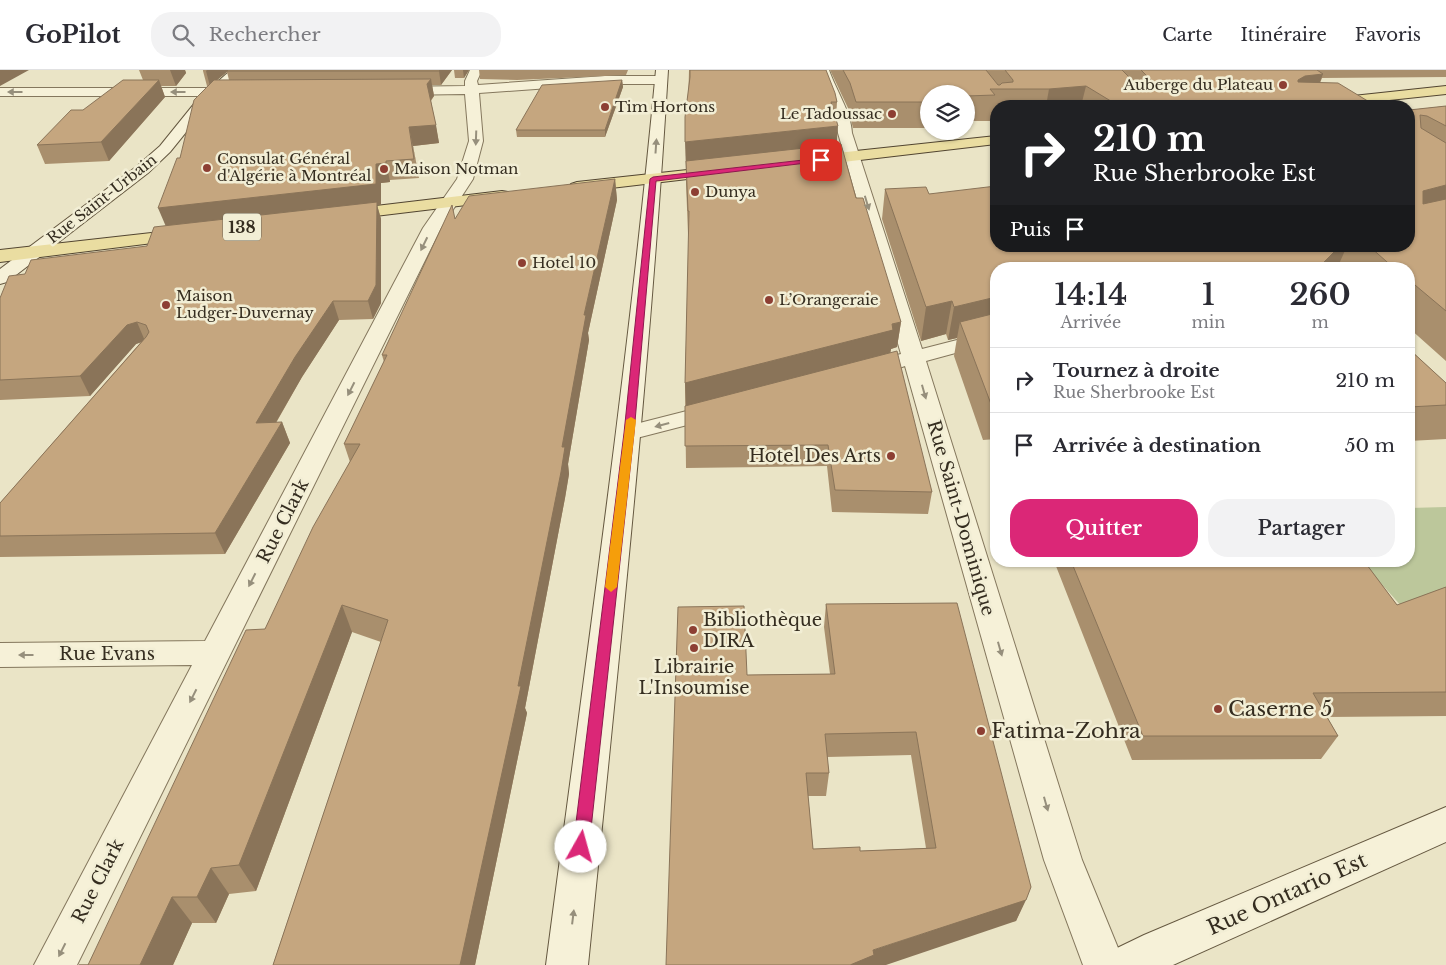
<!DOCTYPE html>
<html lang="fr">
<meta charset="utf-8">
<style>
body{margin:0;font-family:"Libre Baskerville",serif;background:#f2f2f3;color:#2b2b33;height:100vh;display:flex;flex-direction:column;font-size:19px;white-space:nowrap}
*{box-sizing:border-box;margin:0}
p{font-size:16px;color:#7c7c81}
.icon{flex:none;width:28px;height:28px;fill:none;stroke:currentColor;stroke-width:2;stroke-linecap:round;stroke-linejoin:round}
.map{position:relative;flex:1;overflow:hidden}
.sheet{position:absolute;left:990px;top:192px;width:425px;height:305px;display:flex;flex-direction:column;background:#fff;border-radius:20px;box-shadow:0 1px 4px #0004}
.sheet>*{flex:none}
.guide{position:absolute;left:990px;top:30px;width:425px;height:152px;border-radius:20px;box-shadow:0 1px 4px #0004;background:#202124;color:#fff;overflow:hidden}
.controls{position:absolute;left:920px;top:15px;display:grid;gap:10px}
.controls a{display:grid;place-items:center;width:55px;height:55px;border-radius:50%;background:#fff;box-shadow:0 1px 4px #0004;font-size:25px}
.pin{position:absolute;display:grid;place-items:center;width:42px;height:42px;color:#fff;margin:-21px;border-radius:10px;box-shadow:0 2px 8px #0006}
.me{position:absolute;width:55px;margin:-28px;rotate:7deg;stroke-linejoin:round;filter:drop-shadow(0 0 4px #0008)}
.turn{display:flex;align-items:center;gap:18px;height:105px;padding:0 20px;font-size:22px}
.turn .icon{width:65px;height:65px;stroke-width:2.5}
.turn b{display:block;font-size:35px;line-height:42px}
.then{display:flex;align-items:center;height:48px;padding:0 20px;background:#0003;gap:10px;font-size:19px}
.eta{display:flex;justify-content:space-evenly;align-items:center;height:85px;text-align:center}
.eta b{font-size:30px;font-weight:600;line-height:35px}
.primary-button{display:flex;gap:10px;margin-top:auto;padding:10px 20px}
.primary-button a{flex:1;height:58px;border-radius:20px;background:#db2777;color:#fff;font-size:20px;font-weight:600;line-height:58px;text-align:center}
.primary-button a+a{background:#f2f2f3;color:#2b2b33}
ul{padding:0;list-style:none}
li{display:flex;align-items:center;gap:15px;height:65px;padding:0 20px;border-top:1px solid #e1e1e2}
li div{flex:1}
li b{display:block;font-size:19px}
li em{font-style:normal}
header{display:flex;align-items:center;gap:30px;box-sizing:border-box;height:70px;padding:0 25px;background:#fff;border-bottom:1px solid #e1e1e2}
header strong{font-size:24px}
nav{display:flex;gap:28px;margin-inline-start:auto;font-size:18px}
.search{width:350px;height:45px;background:#f2f2f3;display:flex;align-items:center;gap:12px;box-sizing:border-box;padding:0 18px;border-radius:20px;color:#7c7c81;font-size:19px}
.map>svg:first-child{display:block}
.green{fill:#bcc79b}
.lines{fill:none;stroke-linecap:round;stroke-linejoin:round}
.minor-casing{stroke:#84775d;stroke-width:2}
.secondary-casing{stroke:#655840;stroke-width:2}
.primary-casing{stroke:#524531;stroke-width:2}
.minor{fill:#f6f1d8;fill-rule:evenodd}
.secondary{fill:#f6f1d8;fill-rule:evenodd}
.primary{fill:#eadda1;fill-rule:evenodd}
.wall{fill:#a98f6d;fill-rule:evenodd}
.shaded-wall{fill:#8a7459}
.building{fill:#c5a67f;stroke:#8a7459;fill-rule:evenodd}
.oneway{fill:#968f7c}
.route{fill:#db2777;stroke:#8e194d}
.slow{fill:#f59e0b}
.poi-dot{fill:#8d3f33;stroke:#f2eed5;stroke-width:2}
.labels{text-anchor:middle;stroke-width:5;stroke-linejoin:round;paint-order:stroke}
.far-poi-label{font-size:15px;fill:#352d20;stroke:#f2eed5;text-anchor:start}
.far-street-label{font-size:15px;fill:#352d20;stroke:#f2eed5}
.shield{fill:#f2eed5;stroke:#6e6756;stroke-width:1}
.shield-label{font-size:16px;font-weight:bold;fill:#352d20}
.poi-label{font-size:18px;fill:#352d20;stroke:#f2eed5;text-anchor:end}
.street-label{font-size:18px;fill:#352d20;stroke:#f2eed5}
.near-poi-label{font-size:21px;fill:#352d20;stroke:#f2eed5;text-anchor:start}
.near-street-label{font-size:21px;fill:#352d20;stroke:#f2eed5}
</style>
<header>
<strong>GoPilot</strong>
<div class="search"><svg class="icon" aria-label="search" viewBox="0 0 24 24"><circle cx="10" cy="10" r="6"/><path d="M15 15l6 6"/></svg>Rechercher</div>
<nav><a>Carte</a><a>Itinéraire</a><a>Favoris</a></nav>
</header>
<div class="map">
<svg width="1446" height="895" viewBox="0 0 1446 895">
<rect width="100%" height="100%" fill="#eae4c6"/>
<path class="green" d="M 1446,437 L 1446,535 L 1412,548 L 1361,491 L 1409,491 L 1409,438 Z"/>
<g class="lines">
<g class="minor-casing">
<g id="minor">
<path d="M 470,0 L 482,0 L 477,11 L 478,15 L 605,6 L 661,6 L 667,10 L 661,14 L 605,14 L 479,23 L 483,71 L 473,109 L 441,158 L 77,895 L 34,895 L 192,595 L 0,597 L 0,573 L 205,571 L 423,158 L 457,109 L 469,71 L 465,24 L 396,25 L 389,21 L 396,17 L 465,16 L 465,11 Z"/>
<path d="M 817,0 L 829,0 C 836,20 851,42 852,63 L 922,279 L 996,260 L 996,272 L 926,291 L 1082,790 L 1125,895 L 1083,895 L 1044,790 L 905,296 L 896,299 L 888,297 L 885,292 L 888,287 L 901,284 L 838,63 C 837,43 823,20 817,0 Z"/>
<path d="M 0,18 L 238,18 L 245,22 L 238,26 L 0,26 Z"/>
<path d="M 722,332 L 730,334 L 734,339 L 730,344 L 629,370 L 620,368 L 617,363 L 620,358 Z"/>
</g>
</g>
<g class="secondary-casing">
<g id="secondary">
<path d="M 231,0 L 245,0 L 208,35 L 170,82 L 148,103 L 7,212 L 0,214 L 0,199 L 136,97 L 160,76 L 198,29 Z"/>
<path d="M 656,0 L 668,0 C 650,299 618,597 588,895 L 546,895 C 585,597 628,299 656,0 Z"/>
<path d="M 1446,737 L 1446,772 L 1173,895 L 1107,895 L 1113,880 L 1144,865 Z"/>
</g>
</g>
<g class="primary-casing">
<g id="primary">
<path d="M 1446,16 L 1446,24 L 1333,36 L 1290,36 L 1297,32 Z"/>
<path d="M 996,66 L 996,74 L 809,96 L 803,94 L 801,91 L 803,88 L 809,86 Z"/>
<path d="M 724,96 L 730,98 L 732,101 L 730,104 L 577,122 L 571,120 L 569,117 L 571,114 L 577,112 Z"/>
<path d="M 502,121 L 508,122 L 510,126 L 508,130 L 342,150 L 336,149 L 333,145 L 336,141 L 342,140 Z"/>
<path d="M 187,159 L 193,160 L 196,164 L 193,168 L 0,192 L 0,180 Z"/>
</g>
</g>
<use href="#minor" class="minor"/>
<use href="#secondary" class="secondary"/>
<use href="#primary" class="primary"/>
</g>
<g class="wall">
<path d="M 139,0 L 185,0 L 186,3 L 176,16 L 161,16 L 165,27 L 109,91 L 45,94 L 37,75 L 83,40 L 143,10 Z"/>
<path d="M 203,0 L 452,0 L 441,15 L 432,15 L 434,26 L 431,31 L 439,73 L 413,76 L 419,108 L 390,110 L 390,112 L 381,113 L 381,135 L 377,135 L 381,149 L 381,233 L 373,249 L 339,250 L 302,307 L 276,353 L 282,352 L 290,373 L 225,484 L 0,487 L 0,433 L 141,272 L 136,274 L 90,326 L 0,330 L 0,228 L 25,204 L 147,176 L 166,156 L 180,88 L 207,16 L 203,1 ZM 227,2 L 229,10 L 217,10 Z"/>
<path d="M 454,0 L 469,0 L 464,8 L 455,8 Z"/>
<path d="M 479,0 L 628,0 L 626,5 L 517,10 L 480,9 Z"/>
<path d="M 689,0 L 826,0 L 837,32 L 836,49 L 837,74 L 901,252 L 897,277 L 891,279 L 890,283 L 932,422 L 928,444 L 832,442 L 827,396 L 686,398 L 685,313 L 689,164 L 688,164 L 686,113 Z"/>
<path d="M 830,0 L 1446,0 L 1446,7 L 1322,8 L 1320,13 L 1376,36 L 996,36 L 996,44 L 992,44 L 991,51 L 966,51 L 966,24 L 929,24 L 929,58 L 853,58 L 848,38 Z"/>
<path d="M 622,10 L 623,17 L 605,67 L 517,67 L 516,60 Z"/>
<path d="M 1446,36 L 1446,291 L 1409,258 L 1409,199 L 1344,199 L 1339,194 L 996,199 L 996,369 L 983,370 L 954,286 L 957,268 L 948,270 L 946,264 L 921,271 L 882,149 L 885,119 L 929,124 L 996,176 L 1409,176 L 1409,40 Z"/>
<path d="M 615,109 L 617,130 L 588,263 L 589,270 L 568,394 L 569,404 L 565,428 L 525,638 L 527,643 L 475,895 L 273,895 L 381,572 L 352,562 L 256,821 L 229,824 L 216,853 L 192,853 L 173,895 L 88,895 L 265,559 L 350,392 L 344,374 L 384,292 L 382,285 L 455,149 Z"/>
<path d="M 1409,279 L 1446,313 L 1446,369 L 1409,371 Z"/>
<path d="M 1054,491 L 1364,491 L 1397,535 L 1446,517 L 1446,646 L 1327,647 L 1338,666 L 1321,689 L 1132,690 Z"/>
<path d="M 826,534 L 1031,817 L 1016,851 L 666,895 L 747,605 L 830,604 L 824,557 ZM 911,685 L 926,778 L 860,781 L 813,779 L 808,726 L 826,726 L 829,703 L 827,687 Z"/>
</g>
<g class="shaded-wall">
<path d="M 0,0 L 29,0 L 0,16 Z"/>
<path d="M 170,0 L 185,0 L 186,3 L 176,16 Z"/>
<path d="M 207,0 L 229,0 L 210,16 L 206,1 Z"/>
<path d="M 440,0 L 452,0 L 441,15 L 439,1 Z"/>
<path d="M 463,0 L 469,0 L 464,8 Z"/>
<path d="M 1323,4 L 1314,28 L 1289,34 L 1298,10 L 1305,6 Z"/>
<path d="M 431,9 L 434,26 L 430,31 L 427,14 Z"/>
<path d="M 159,10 L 165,27 L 109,91 L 101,72 Z"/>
<path d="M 622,10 L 623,17 L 605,67 L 605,60 Z"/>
<path d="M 1086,16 L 1081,36 L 1046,36 L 1049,19 Z"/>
<path d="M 436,55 L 439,73 L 413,76 L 419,108 L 409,57 Z"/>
<path d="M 838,56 L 836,82 L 686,100 L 685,72 Z"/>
<path d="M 386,91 L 390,112 L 381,113 L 381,135 L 377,135 L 381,149 L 381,233 L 373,249 L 368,231 L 167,159 L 158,138 L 376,94 Z"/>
<path d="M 615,109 L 617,130 L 588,263 L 589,270 L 568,394 L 569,404 L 565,428 L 525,638 L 527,643 L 475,895 L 460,895 L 562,377 L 584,245 Z"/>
<path d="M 1446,115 L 1446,141 L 1409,150 L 1423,121 Z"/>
<path d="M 1340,176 L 1347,176 L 1339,194 L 1334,199 L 1319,199 L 1320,196 Z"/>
<path d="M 996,227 L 996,255 L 960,252 L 957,268 L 948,270 L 954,237 Z"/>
<path d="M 333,231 L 339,250 L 302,307 L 264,373 L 256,353 L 295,287 Z"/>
<path d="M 952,231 L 946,264 L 921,271 L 926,237 Z"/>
<path d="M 137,252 L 145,271 L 136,274 L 90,326 L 80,306 L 127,255 Z"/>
<path d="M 901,252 L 897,277 L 891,279 L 890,285 L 686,339 L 685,313 Z"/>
<path d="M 282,352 L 290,373 L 225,484 L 215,463 Z"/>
<path d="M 342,535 L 352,562 L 256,821 L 239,795 Z"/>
<path d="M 211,798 L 229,824 L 216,853 L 197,827 Z"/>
<path d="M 172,827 L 192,853 L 173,895 L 140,895 Z"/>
<path d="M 1026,830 L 1016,851 L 886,895 L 850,895 L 873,880 Z"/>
</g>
<g class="building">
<path d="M 228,0 L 440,0 L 439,1 L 227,1 Z"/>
<path d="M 690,0 L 826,0 L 835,23 L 837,32 L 831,32 L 838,56 L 685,72 L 685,47 L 690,7 Z"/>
<path d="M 843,0 L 986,0 L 998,15 L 1000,15 L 1002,13 L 1013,12 L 1013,10 L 1005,0 L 1122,0 L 1134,12 L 1150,13 L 1152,11 L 1141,0 L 1317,0 L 1323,4 L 1305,6 L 1298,10 L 1298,12 L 1338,13 L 1376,36 L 1119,36 L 1086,16 L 1049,19 L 990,19 L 995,25 L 966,26 L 966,24 L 929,24 L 929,32 L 856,32 L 850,13 Z"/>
<path d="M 431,9 L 427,14 L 436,55 L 409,57 L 414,89 L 386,91 L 386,93 L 376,94 L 376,114 L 158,138 L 177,88 L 180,88 L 194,30 L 214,10 Z"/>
<path d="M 123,10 L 159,10 L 101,72 L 37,75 L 71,40 L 83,40 Z"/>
<path d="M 622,10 L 605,60 L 516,60 L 542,15 Z"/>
<path d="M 1446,36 L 1446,56 L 1427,46 L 1420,45 L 1421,58 L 1446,73 L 1446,115 L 1423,121 L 1423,134 L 1446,129 L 1446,241 L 1409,210 L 1409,199 L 1395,199 L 1369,176 L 1409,176 L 1409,40 Z"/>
<path d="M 841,74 L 856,128 L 863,128 L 901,252 L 892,254 L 893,260 L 685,313 L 689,141 L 688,141 L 686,91 Z"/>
<path d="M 615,109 L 584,245 L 586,245 L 562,377 L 565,377 L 561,402 L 518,616 L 521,616 L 460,895 L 273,895 L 388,550 L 342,535 L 239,795 L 211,798 L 197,827 L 172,827 L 140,895 L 79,895 L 88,895 L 246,560 L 265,559 L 313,457 L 360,374 L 344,374 L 387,285 L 382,285 L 452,135 L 455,149 L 469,126 Z"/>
<path d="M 996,116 L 996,176 L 1340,176 L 1320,196 L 1323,199 L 996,199 L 996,227 L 954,237 L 952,231 L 926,237 L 885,119 L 926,117 L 929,124 Z"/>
<path d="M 377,132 L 376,215 L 368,231 L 333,231 L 295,287 L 256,353 L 282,352 L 215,463 L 0,466 L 0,433 L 146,267 L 149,262 L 146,255 L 137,252 L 127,255 L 80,306 L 0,310 L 0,228 L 9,206 L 25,204 L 31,190 L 147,176 L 154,157 Z"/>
<path d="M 996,243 L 996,334 L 991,334 L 960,252 Z"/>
<path d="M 1409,279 L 1446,313 L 1446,335 L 1409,337 Z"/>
<path d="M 897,281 L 932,422 L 835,420 L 828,375 L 685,376 L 685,336 Z"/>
<path d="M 1071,491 L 1364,491 L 1397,535 L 1446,517 L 1446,622 L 1313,623 L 1338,666 L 1143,666 Z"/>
<path d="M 957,533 L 1031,817 L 1026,830 L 873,880 L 874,885 L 850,895 L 666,895 L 678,537 L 744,536 L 747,605 L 835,604 L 826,534 ZM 916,662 L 936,778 L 860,781 L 860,777 L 813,779 L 806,703 L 829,703 L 825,664 Z"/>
</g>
<defs><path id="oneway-solid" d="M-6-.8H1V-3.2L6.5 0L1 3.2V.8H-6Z" transform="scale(1.25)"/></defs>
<g class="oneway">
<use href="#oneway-solid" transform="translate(15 22) rotate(-180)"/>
<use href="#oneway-solid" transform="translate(178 22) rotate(-180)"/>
<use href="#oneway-solid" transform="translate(476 68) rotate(92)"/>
<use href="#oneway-solid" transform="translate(656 76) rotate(-86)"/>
<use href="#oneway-solid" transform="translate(867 133) rotate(73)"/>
<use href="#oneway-solid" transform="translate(424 174) rotate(116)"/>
<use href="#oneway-solid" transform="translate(351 319) rotate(117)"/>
<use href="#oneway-solid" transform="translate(924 322) rotate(74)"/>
<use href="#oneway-solid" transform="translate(662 355) rotate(165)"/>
<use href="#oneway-solid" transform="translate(252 510) rotate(117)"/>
<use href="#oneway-solid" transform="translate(1000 579) rotate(74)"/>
<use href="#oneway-solid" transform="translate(26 585) rotate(180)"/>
<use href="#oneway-solid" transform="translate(193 626) rotate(117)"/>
<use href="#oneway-solid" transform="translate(1046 734) rotate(74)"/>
<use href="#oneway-solid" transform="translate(573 847) rotate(-83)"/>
<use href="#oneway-solid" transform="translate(62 880) rotate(117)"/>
</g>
<path class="route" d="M 821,88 L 823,89 L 823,91 L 656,111 L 634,363 L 589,777 L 587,782 L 581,784 L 575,782 L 573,777 L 624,363 L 650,109 L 653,107 Z"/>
<path class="slow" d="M 631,347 L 636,350 L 617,517 L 611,522 L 605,517 L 626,350 Z"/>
<g class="poi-dot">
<circle cx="1283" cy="15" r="5"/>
<circle cx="605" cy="37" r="5"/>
<circle cx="892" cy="44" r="5"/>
<circle cx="207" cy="98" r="5"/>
<circle cx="384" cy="99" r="5"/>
<circle cx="695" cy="122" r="5"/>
<circle cx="522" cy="193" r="5"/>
<circle cx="769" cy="230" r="5"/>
<circle cx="166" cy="235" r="5"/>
<circle cx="891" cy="386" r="5"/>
<circle cx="693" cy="560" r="5"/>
<circle cx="694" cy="578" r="5"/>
<circle cx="1218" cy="639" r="5"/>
<circle cx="981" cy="661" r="5"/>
</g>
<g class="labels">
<g class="far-poi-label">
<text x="1273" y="20" text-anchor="end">Auberge du Plateau</text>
<text x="615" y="42">Tim Hortons</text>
<text x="882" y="49" text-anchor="end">Le Tadoussac</text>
<text x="217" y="94">Consulat Général<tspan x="217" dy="17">d'Algérie à Montréal</tspan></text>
<text x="394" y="104">Maison Notman</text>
<text x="705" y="127">Dunya</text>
<text x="532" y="198">Hotel 10</text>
<text x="176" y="231">Maison<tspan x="176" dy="17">Ludger-Duvernay</tspan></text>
<text x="779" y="235">L’Orangeraie</text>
</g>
<g class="far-street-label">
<text transform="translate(102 129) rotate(-38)" y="5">Rue Saint-Urbain</text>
</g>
<rect class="shield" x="223" y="143.5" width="38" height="27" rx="4"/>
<g class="shield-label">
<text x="242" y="163">138</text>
</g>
<g class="poi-label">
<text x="881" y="392">Hotel Des Arts</text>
<text x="703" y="556" text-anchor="start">Bibliothèque<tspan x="703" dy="21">DIRA</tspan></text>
<text x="694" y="603" text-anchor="middle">Librairie<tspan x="694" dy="21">L'Insoumise</tspan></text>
</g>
<g class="street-label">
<text transform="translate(961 448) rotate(74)" y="6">Rue Saint-Dominique</text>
<text transform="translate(283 451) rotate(-63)" y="6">Rue Clark</text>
<text x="107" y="590">Rue Evans</text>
<text transform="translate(98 811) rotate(-63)" y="6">Rue Clark</text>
</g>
<g class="near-poi-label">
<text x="1228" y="646">Caserne 5</text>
<text x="991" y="668">Fatima-Zohra</text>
</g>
<g class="near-street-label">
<text transform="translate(1287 824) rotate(-24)" y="7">Rue Ontario Est</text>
</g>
</g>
</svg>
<div class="controls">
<a><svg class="icon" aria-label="layers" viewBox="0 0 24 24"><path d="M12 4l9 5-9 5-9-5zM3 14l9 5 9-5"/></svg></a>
</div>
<div class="pin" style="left:821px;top:90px;background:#d93025"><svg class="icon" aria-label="arrive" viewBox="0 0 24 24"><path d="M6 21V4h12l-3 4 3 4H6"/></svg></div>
<svg class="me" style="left:581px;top:777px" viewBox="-20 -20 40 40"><circle r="19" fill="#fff"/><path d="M0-13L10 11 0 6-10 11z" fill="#db2777"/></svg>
<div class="guide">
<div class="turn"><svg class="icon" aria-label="right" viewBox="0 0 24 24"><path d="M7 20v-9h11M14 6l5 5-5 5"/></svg><div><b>210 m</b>Rue Sherbrooke Est</div></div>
<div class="then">Puis<svg class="icon" aria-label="arrive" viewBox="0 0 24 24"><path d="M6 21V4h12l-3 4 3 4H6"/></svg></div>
</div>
<section class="sheet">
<div class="eta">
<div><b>14:14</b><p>Arrivée</p></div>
<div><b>1</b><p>min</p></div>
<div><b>260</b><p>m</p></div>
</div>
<ul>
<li><svg class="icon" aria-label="right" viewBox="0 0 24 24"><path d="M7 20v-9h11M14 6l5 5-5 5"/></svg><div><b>Tournez à droite</b><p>Rue Sherbrooke Est</p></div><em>210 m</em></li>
<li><svg class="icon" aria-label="arrive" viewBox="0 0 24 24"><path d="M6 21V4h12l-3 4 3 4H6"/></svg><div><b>Arrivée à destination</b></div><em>50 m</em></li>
</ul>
<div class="primary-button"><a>Quitter</a><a>Partager</a></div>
</section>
</div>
